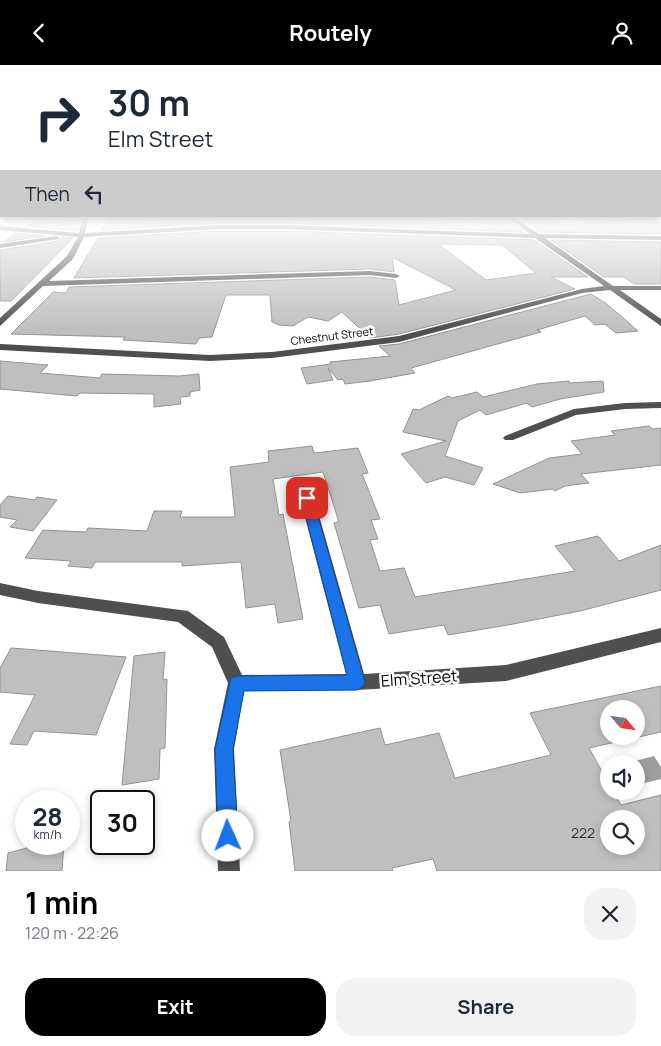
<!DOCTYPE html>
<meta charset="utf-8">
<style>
body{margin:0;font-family:Manrope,sans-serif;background:#f2f2f3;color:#1f2937;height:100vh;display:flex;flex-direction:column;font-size:19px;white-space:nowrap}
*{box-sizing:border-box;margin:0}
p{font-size:16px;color:#747a83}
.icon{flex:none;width:28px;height:28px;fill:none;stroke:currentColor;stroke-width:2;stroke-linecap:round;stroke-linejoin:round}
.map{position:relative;height:806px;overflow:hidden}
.drawer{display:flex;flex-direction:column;background:#fff;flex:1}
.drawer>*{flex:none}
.guide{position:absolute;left:0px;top:0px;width:661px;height:152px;box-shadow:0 2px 8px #0003;background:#fff;color:#1f2937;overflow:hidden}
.needle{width:32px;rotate:119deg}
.tools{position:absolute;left:600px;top:635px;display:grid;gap:10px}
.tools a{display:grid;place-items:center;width:45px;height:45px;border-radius:50%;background:#fff;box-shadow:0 2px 8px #0003;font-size:25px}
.speed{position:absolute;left:15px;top:725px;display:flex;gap:10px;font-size:25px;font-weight:700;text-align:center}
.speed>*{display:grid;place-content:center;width:65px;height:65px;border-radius:50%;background:#fff;box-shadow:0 2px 8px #0003;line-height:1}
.speed small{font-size:12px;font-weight:400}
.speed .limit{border:2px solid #111;border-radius:8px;background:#fff;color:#111}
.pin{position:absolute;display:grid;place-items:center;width:42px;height:42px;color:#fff;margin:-21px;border-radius:10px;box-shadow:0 2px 8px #0006}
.me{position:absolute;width:55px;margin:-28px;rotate:358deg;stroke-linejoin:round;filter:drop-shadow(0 0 4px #0008)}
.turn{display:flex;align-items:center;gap:18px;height:105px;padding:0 25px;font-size:22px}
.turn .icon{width:65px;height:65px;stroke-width:2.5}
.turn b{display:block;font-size:35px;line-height:42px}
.then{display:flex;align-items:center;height:48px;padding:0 25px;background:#0003;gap:10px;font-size:19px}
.round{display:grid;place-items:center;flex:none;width:52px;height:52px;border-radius:20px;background:#f2f2f3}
.headline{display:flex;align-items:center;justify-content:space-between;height:85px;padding:0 25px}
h1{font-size:30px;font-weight:700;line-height:38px;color:#000}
.action{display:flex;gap:10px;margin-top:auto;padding:10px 25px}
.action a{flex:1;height:58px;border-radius:20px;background:#000;color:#fff;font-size:20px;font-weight:700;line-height:58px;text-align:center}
.action a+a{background:#f2f2f3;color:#1f2937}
header{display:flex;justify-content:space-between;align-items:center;height:65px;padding:0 25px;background:#000;color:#fff;font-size:22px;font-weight:700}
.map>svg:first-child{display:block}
.water{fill:#9d9d9d}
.building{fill:#bfbfbf;stroke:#939393;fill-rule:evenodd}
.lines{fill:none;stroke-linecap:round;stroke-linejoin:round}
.minor{fill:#4f4f4f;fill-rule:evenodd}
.route{fill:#1a73e8;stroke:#114b97}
.labels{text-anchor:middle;stroke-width:5;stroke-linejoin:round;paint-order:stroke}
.far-street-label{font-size:11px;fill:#000;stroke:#fff}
.near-number-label{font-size:14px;fill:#303030}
.near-street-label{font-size:16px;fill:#000;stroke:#fff}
</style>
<header><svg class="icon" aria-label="back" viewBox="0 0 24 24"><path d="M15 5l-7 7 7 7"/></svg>Routely<svg class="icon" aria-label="person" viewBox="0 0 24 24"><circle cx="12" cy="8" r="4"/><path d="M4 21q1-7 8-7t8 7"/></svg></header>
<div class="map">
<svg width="661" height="806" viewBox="0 0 661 806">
<rect width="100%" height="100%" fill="#fff"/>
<path class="water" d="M 654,691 L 661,702 L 661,714 L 636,720 L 636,699 L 624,699 Z"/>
<g class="building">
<path d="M 113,151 L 134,151 L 134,154 L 167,151 L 410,151 L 476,155 L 471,151 L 504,151 L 524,167 L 284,158 L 218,158 L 102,165 L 109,153 Z"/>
<path d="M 517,151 L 551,151 L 565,160 L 661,152 L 661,169 L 540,167 Z"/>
<path d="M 80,155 L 78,166 L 26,161 L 31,158 Z"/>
<path d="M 218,166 L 284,166 L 534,175 L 588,212 L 551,212 L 575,224 L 399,269 L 370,273 L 342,247 L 328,256 L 308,252 L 293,261 L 279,260 L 272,257 L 270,230 L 226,230 L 212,272 L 199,273 L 196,279 L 123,275 L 125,272 L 11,269 L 53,227 L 66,228 L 69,222 L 370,212 L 395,215 L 399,240 L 456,225 L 392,192 L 394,207 L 370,204 L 74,213 L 98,173 ZM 438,179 L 502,180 L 536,208 L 486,215 Z"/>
<path d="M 16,168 L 44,171 L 4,177 Z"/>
<path d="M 62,172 L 73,173 L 11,236 L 0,236 L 0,185 L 59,176 Z"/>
<path d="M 551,175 L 661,177 L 661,219 L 634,219 L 624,212 L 604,212 Z"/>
<path d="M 591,229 L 607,239 L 638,266 L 616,268 L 605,259 L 595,260 L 585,251 L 537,265 L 541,267 L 411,303 L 415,308 L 370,316 L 345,319 L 343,314 L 338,315 L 328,303 L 333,315 L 307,319 L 301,303 L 331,299 L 330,297 L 390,291 L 379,281 L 399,279 Z"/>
<path d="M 0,296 L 48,300 L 40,308 L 100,313 L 102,309 L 179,311 L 199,309 L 200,325 L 190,327 L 190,331 L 180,332 L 181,339 L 154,342 L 154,329 L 80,328 L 77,331 L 0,324 Z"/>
<path d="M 569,316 L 569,318 L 603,316 L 604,327 L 560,334 L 532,342 L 527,338 L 486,350 L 480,345 L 458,356 L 445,391 L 483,403 L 474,420 L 445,412 L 426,418 L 401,389 L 446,376 L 403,367 L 413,344 L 419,345 L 448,331 L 452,333 L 477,327 L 483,332 L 537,319 Z"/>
<path d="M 649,361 L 653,364 L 661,363 L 661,400 L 581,409 L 589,418 L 565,421 L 555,426 L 553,424 L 520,428 L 493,419 L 549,393 L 582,389 L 571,376 L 615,370 L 611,366 Z"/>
<path d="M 312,381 L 314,388 L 358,383 L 368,408 L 362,409 L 380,454 L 371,455 L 378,474 L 370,475 L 380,506 L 404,503 L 415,532 L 575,506 L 555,481 L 598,471 L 619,496 L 661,480 L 661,525 L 580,546 L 508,560 L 448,570 L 444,560 L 389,569 L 380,540 L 359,543 L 334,458 L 339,457 L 323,407 L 273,414 L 279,450 L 283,449 L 303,554 L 278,558 L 275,539 L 246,543 L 241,497 L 182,501 L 182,497 L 95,497 L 92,503 L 68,501 L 71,496 L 25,493 L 43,465 L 86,467 L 88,463 L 147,466 L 154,446 L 182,446 L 180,452 L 235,452 L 230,402 L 269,397 L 268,386 Z"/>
<path d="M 8,431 L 35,435 L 37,432 L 57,435 L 33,466 L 10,462 L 17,455 L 0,452 L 0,440 Z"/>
<path d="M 11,583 L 126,592 L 96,670 L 34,666 L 27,680 L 10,679 L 35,630 L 0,627 L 0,603 Z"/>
<path d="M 165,587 L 163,615 L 167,614 L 165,683 L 160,684 L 159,714 L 122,720 L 134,591 Z"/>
<path d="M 661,621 L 661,667 L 589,683 L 609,719 L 609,726 L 613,726 L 621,740 L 661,730 L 661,806 L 437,806 L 433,794 L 392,803 L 393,806 L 295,806 L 289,757 L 291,756 L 280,685 L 380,663 L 385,680 L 439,668 L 455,713 L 551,690 L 530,648 ZM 609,644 L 636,644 L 636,671 L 609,671 ZM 609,754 L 636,754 L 636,781 L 609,781 Z"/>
<path d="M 41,779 L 64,779 L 62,806 L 6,806 L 8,788 Z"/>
</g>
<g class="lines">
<g class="minor">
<path d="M 83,151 L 89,151 L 85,168 L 218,160 L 284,160 L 530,169 L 506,151 L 513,151 L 539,169 L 661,171 L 661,175 L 545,173 L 613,221 L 661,221 L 661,225 L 620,225 L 661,254 L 661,261 L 610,225 L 582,228 L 399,277 L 272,293 L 210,296 L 0,285 L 0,279 L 210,290 L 272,287 L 399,271 L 582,224 L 604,221 L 535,173 L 284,164 L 218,164 L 84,172 L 73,194 L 49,216 L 370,206 L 396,209 L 400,211 L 396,213 L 370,210 L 43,221 L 0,261 L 0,253 L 67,191 L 78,172 L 0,165 L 0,161 L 79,168 Z"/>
<path d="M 57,171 L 60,173 L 59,174 L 0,183 L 0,179 Z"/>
<path d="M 661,337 L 661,343 L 625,344 L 576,350 L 513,375 L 505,375 L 503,373 L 505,371 L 574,344 L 625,338 Z"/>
<path d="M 307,429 L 314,433 L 364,609 L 506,600 L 661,563 L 661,577 L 506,616 L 357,625 L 244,626 L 234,684 L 240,806 L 218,806 L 214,684 L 228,618 L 212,582 L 178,557 L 38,538 L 0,530 L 0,518 L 38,526 L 188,546 L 224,572 L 242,610 L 346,609 L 300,433 Z"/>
</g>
</g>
<linearGradient id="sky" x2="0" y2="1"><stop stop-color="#8aabca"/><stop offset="0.57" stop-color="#fff"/><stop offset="1" stop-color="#fff" stop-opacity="0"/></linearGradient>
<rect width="661" height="264" fill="url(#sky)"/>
<path class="route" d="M 307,429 L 313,433 L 365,617 L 363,622 L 357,625 L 244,626 L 233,684 L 238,771 L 235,778 L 228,781 L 221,778 L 218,771 L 215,684 L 231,613 L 237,611 L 347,610 L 301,433 Z"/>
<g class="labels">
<g class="far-street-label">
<text transform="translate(332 271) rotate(-7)" y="4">Chestnut Street</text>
</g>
<g class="near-number-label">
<text x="583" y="773">222</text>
</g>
<g class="near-street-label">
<text transform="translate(419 613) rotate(-4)" y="6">Elm Street</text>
</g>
</g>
</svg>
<div class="tools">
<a><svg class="needle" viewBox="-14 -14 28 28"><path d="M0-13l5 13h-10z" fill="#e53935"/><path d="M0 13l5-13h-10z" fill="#747a83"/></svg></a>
<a><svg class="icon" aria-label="sound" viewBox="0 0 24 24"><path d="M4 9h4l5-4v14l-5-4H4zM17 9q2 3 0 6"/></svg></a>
<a><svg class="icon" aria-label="search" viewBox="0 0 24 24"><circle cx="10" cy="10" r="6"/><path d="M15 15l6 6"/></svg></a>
</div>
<div class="speed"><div>28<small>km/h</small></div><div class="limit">30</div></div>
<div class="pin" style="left:307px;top:433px;background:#d93025"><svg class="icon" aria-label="arrive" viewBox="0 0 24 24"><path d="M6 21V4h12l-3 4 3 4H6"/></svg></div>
<svg class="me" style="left:228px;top:771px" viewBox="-20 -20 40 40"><circle r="19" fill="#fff"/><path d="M0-13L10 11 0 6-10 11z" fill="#1a73e8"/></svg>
<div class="guide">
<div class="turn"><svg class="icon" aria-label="right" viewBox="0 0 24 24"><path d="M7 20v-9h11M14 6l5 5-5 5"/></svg><div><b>30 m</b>Elm Street</div></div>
<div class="then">Then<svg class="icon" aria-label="left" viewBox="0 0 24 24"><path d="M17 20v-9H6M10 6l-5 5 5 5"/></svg></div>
</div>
</div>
<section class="drawer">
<div class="headline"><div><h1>1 min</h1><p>120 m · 22:26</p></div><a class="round"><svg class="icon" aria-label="close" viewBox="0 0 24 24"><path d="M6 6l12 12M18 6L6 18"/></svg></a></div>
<div class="action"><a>Exit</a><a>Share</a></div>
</section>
